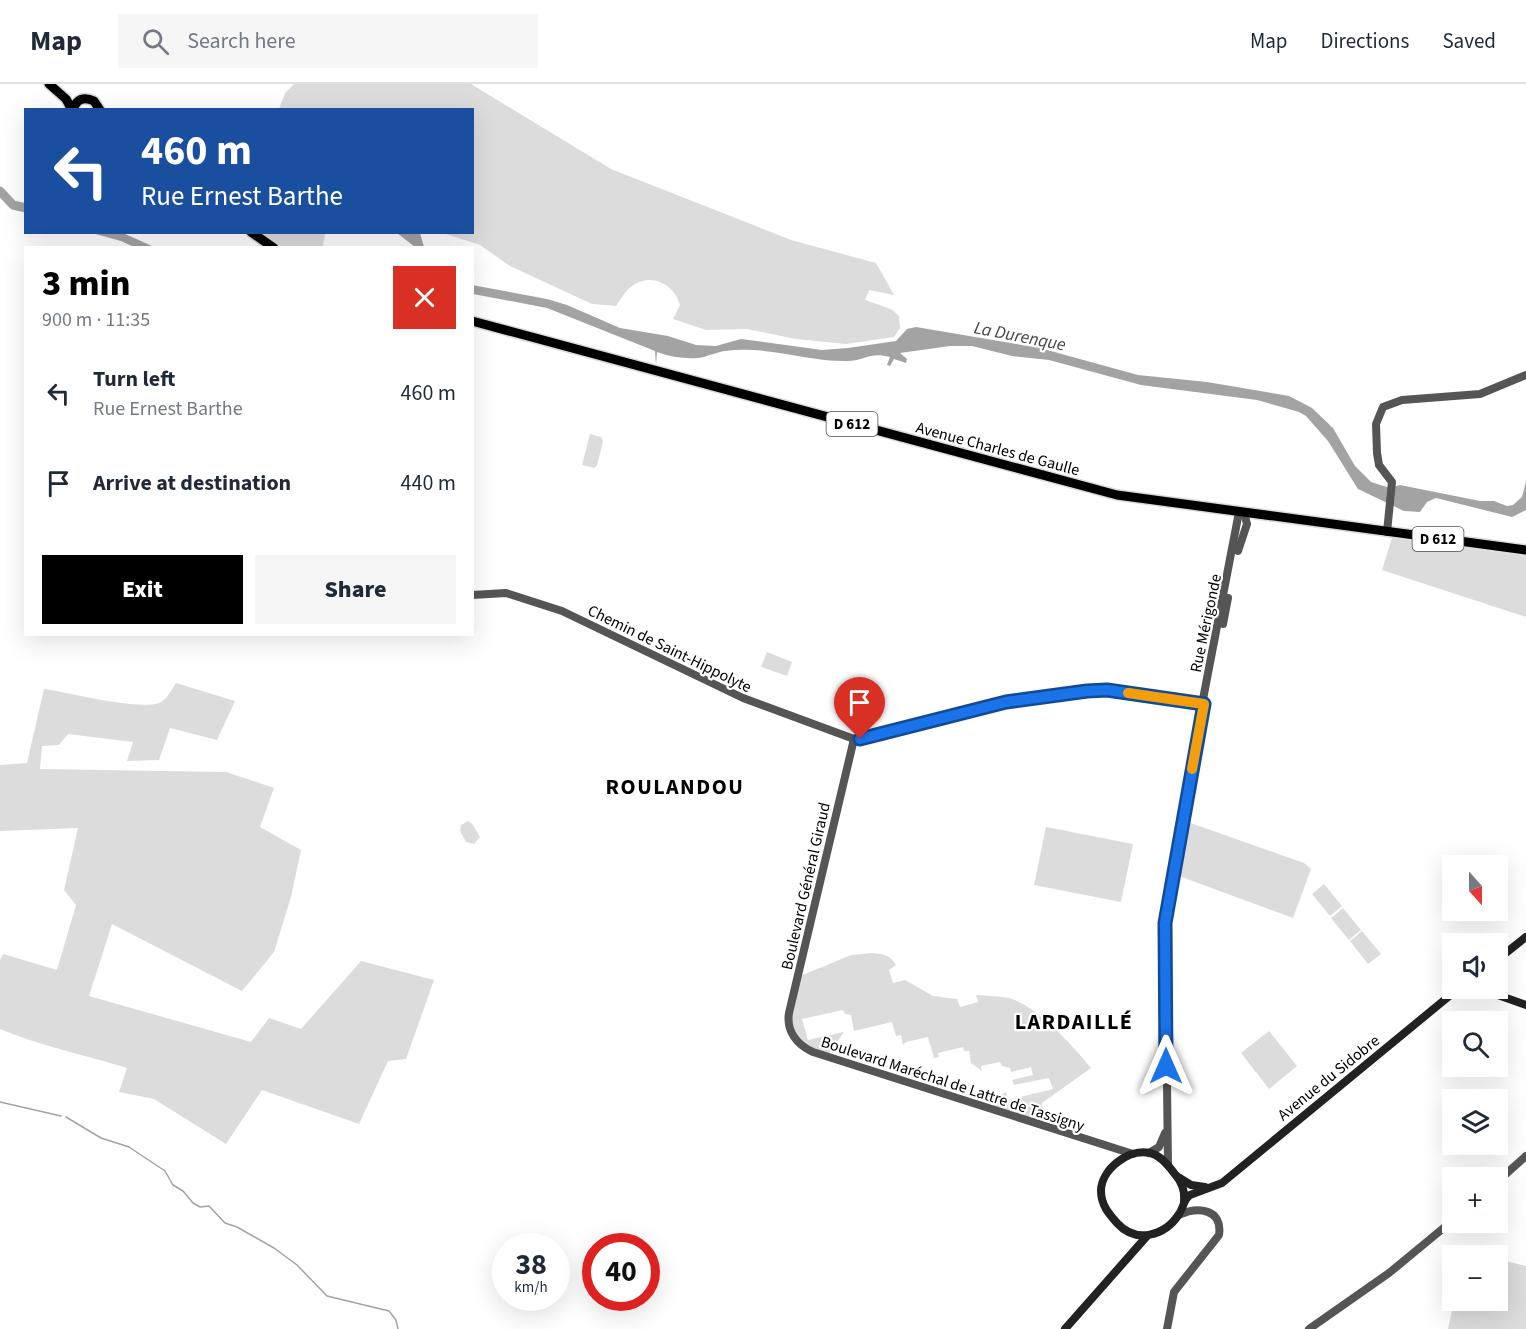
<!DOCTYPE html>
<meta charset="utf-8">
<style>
body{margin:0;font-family:"Source Sans 3",sans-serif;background:#f6f6f7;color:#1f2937;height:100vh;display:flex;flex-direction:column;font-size:22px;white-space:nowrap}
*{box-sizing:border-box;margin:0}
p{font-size:20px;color:#747a83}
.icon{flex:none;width:33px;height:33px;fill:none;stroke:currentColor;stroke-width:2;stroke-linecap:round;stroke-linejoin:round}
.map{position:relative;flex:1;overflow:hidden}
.panel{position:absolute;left:24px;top:162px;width:450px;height:390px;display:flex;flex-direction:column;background:#fff;border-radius:0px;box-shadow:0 6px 24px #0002}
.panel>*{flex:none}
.guide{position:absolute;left:24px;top:24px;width:450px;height:126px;border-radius:0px;box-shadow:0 6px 24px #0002;background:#1a4fa0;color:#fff;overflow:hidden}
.needle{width:39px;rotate:159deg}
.controls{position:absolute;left:1442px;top:771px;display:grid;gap:12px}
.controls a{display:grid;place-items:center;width:66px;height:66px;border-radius:0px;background:#fff;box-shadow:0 6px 24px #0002;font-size:30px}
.speed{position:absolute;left:492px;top:1149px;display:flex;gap:12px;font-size:30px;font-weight:700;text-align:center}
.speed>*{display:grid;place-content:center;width:78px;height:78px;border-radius:50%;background:#fff;box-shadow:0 6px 24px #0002;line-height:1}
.speed small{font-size:15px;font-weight:400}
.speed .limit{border:9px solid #d22;background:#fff;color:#111}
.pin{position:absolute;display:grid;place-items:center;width:51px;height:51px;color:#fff;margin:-62px -26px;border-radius:50% 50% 50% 0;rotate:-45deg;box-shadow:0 0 6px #0007}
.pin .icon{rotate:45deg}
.me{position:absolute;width:66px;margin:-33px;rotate:0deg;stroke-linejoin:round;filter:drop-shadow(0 0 4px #0008)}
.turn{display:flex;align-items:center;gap:21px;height:126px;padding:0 18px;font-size:27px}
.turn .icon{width:78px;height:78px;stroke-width:2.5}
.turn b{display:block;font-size:42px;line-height:51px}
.round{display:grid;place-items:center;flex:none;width:63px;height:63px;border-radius:0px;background:#f6f6f7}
.headline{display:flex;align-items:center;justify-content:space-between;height:102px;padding:0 18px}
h1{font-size:36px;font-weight:800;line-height:45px;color:#000}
.action{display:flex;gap:12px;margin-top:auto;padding:12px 18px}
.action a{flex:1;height:69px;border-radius:0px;background:#000;color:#fff;font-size:24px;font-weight:800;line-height:69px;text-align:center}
.action a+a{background:#f6f6f7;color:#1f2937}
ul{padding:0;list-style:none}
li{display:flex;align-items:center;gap:18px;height:90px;padding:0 18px}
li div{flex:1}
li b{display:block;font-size:22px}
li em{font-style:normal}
header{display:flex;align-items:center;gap:36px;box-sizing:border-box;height:84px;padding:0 30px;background:#fff;border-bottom:2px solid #e0e1e3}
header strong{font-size:28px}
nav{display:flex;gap:33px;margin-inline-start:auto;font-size:21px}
.search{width:420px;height:54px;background:#f6f6f7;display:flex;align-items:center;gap:15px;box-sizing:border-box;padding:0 21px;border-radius:0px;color:#747a83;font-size:22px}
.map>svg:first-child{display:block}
.green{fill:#dcdcdc}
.water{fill:#a3a3a3}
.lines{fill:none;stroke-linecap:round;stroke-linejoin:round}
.stream{stroke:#a3a3a3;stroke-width:1.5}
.river{stroke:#a3a3a3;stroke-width:9}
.primary-casing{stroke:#dbdbdb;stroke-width:12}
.tertiary{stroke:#555;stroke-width:8}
.secondary{stroke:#222;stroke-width:8}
.primary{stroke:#000;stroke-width:9}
.route-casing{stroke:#114b97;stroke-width:15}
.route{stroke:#1a73e8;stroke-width:10}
.slow{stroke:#f59e0b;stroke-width:10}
.labels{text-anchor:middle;stroke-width:4.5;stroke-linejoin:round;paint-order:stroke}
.shield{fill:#fff;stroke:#4c4c4c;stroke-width:1.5}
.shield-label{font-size:15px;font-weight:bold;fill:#000}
.street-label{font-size:16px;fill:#000;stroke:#fff}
.water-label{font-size:18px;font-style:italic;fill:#444;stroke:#fff}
.district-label{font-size:22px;font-weight:bold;letter-spacing:1.5px;fill:#000;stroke:#fff}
</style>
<header>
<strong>Map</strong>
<div class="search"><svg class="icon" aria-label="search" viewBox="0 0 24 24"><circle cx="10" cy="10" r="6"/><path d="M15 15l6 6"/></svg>Search here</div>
<nav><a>Map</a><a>Directions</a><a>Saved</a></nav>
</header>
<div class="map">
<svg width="1526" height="1245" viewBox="0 0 1526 1245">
<rect width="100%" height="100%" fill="#fff"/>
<g class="green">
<path d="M 294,0 L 471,0 L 611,85 L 791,156 L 876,179 L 894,211 L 869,206 L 865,216 L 891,225 L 899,232 L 900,244 L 894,253 L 846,260 L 796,255 L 747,245 L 706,246 L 673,235 L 680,221 C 675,202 654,189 635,200 C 626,205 621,215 616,222 L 592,220 L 510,182 L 480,161 L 443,149 L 472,148 L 472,26 L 279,25 L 285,9 Z"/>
<path d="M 258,149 L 325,149 L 323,163 L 283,163 Z"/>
<path d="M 590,350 L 601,353 L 603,357 L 597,382 L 594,384 L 582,381 Z"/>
<path d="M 1392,454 L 1526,472 L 1526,533 L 1382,486 Z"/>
<path d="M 767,568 L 792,578 L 787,592 L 761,583 Z"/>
<path d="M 176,599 L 235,617 L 217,656 L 170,644 L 159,676 L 127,677 L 133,658 L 68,650 L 59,661 L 42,662 L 40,685 L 226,688 L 274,704 L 260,743 L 301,766 L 291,813 L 274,868 L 242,907 L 112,840 L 89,912 L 251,958 L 269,934 L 301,945 L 361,877 L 434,896 L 406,975 L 388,977 L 359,1040 L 262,1006 L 226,1060 L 154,1015 L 119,1008 L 127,984 C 85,971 41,962 0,945 L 0,876 L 3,870 L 57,886 L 76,821 L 64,806 L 78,744 L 0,747 L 0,681 L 27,679 L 44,605 C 67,608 144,628 161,618 C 168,614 172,605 176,599 Z"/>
<path d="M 468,737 L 473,741 L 480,753 L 474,760 L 466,758 L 460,747 L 461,741 Z"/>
<path d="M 1188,738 L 1304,779 L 1311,785 L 1293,834 L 1179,792 Z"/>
<path d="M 1046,743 L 1133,760 L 1121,818 L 1034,801 Z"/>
<path d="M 1324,800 L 1342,822 L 1330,832 L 1312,810 Z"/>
<path d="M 1343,824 L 1361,846 L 1349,856 L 1331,834 Z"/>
<path d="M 1362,847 L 1381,870 L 1368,880 L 1350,857 Z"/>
<path d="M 872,869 C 884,870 890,871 896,881 L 889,886 L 893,899 L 905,896 L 933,912 L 957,915 L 960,923 L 978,918 L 976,911 C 987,912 998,912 1009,914 C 1037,922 1073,962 1091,984 L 1042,1019 L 1044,1039 L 993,1023 L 996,1014 L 1006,1008 L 1008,1016 L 1053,1005 L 1049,994 L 1014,1001 L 1012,996 L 1033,991 L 1031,983 L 1011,988 L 1010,984 L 1002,982 L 1000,978 L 981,982 L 982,987 L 971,979 L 969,967 L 964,967 L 963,963 L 938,969 L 939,973 L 934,974 L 928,953 L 906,958 L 903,961 L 901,951 L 896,952 L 892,938 L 854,947 L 851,931 L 845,930 L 843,926 L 802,935 L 808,956 L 844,948 L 828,971 L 801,959 L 791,940 L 800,892 L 851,871 Z"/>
<path d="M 1269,947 L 1297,982 L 1269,1005 L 1241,969 Z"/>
<path d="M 1497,1175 L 1526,1182 L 1526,1245 L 1448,1245 L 1454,1217 L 1497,1216 Z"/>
</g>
<g class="water">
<path d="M 92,149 L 123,149 L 154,163 L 134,163 L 121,157 Z"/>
<path d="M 397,149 L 420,149 L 424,163 L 415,163 Z"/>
<path d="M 472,201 L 547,215 L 567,221 L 620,244 L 668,252 L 696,261 L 716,262 L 741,255 L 822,266 L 848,264 L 896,257 L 907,245 L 916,243 L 1040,264 L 1138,291 L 1207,298 L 1289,312 L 1312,324 L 1333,344 L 1355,382 L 1371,398 L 1390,404 L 1400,401 L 1480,417 L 1494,417 L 1507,422 L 1513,421 L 1522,413 L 1526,398 L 1526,426 L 1512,433 L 1436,414 L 1427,418 L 1420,428 L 1404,427 L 1358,405 L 1328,357 L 1306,332 L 1299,328 L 1257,316 L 1141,301 L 1049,276 L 1012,272 L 972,262 L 950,262 L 900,269 L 907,275 L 906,279 L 894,275 L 890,282 L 887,281 L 890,273 C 869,268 867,276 849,277 C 807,278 767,261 725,267 C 716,268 707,273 698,274 C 684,275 671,273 657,268 L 656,281 L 655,267 L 547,224 L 473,210 Z"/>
</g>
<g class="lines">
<g class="stream">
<path d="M 0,1018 L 61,1032"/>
<path d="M 66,1033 L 101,1054 L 129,1063 L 165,1087 L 173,1101 L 183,1107 L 193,1119 L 200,1123 L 209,1122 L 225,1139 L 237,1143 L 274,1164 L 297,1181 L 327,1212 L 389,1227 L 396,1236 L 398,1245"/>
</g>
<path class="river" d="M 0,107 L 13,121 L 26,124"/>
<g class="primary-casing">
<g id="primary">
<path d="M 49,0 L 66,15 L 72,26"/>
<path d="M 73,26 C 76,15 84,12 94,17 L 100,26"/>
<path d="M 251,148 L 274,164"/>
<path d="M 472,237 L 1117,411 L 1526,466"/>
</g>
</g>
<g class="tertiary">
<path d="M 1387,448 L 1392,398 L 1379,381 L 1377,369 L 1376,340 L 1383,323 L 1402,316 L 1480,310 L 1526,291"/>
<path d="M 1238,467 L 1247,440 L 1244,429"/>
<path d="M 472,511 L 506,509 L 562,527 L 743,614 L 854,655 L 867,654 L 1006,618 L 1087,607 L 1107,606 L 1204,620"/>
<path d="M 1223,540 L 1228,514"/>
<path d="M 854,655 L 789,929 C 786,947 797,961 813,968 L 1133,1070"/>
<path d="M 1149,1069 L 1159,1063 L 1165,1049"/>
<path d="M 1168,1081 L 1165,839 L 1204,610 L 1239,428"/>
<path d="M 1497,1098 L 1526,1072"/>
<path d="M 1167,1245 L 1174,1208 L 1219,1151 C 1223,1125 1198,1122 1179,1131"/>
<path d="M 1309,1245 L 1389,1189 L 1452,1137"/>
</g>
<g class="secondary">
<path d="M 1497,876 L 1526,853"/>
<path d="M 1478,904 L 1526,921"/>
<path d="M 1178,1093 L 1191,1101 L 1205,1103"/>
<path d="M 1184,1118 C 1185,1106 1182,1098 1174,1089 C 1168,1081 1160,1071 1150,1069 C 1128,1064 1101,1086 1101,1107 C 1101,1121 1109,1130 1117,1139 C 1136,1160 1165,1152 1179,1130 C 1184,1123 1183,1116 1190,1111 L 1222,1099 L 1459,904"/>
<path d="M 1065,1245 L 1147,1152"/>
</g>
<use href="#primary" class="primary"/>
</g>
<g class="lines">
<g class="route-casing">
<path id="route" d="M 860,655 L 1006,618 L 1087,607 L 1107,606 L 1204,620 L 1165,839 L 1166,982"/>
</g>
<use href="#route" class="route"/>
<path class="slow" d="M 1128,609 L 1204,620 L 1192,685"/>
</g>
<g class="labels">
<g class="shield">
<rect x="826.5" y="328" width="51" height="24" rx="4.5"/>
<rect x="1412.5" y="443" width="51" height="24" rx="4.5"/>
</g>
<g class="shield-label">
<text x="852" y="345">D 612</text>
<text x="1438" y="460">D 612</text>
</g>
<g class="street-label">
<text transform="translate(998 364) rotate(15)" y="6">Avenue Charles de Gaulle</text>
<text transform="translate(1205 539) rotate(-78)" y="6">Rue Mérigonde</text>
<text transform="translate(670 564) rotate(26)" y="6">Chemin de Saint-Hippolyte</text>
<text transform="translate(805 802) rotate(-77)" y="6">Boulevard Général Giraud</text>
<text transform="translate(1328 993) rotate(-39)" y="6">Avenue du Sidobre</text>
<text transform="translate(953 999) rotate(18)" y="6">Boulevard Maréchal de Lattre de Tassigny</text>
</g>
<g class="water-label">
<text transform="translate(1020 252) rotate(11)" y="6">La Durenque</text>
</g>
<g class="district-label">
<text x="675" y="710">ROULANDOU</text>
<text x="1074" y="945">LARDAILLÉ</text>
</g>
</g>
</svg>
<div class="controls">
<a><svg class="needle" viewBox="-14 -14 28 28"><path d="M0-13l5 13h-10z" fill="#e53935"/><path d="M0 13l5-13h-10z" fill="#747a83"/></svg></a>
<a><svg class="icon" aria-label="sound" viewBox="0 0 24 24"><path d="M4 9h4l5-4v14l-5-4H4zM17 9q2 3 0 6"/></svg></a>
<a><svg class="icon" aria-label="search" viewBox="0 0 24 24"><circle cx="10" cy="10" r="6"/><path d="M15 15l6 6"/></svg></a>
<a><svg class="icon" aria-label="layers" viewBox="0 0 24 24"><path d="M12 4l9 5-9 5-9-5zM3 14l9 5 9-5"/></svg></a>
<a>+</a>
<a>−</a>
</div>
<div class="speed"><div>38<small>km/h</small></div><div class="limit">40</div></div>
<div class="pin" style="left:860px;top:655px;background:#d93025"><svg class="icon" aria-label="arrive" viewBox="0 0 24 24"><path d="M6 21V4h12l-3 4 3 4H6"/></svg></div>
<svg class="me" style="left:1166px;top:982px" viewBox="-20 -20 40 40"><path d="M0-17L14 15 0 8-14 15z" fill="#1a73e8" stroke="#fff" stroke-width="4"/></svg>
<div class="guide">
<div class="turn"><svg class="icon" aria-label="left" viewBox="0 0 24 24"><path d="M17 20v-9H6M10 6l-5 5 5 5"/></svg><div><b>460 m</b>Rue Ernest Barthe</div></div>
</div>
<section class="panel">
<div class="headline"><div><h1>3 min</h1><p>900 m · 11:35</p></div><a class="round" style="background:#d93025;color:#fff"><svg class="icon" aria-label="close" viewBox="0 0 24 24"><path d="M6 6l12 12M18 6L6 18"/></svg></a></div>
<ul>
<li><svg class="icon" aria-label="left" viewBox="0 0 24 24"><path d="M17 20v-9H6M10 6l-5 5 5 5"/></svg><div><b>Turn left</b><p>Rue Ernest Barthe</p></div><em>460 m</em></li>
<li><svg class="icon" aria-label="arrive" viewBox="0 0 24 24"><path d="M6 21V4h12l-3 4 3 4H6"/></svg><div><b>Arrive at destination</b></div><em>440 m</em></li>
</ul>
<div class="action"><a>Exit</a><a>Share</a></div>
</section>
</div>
